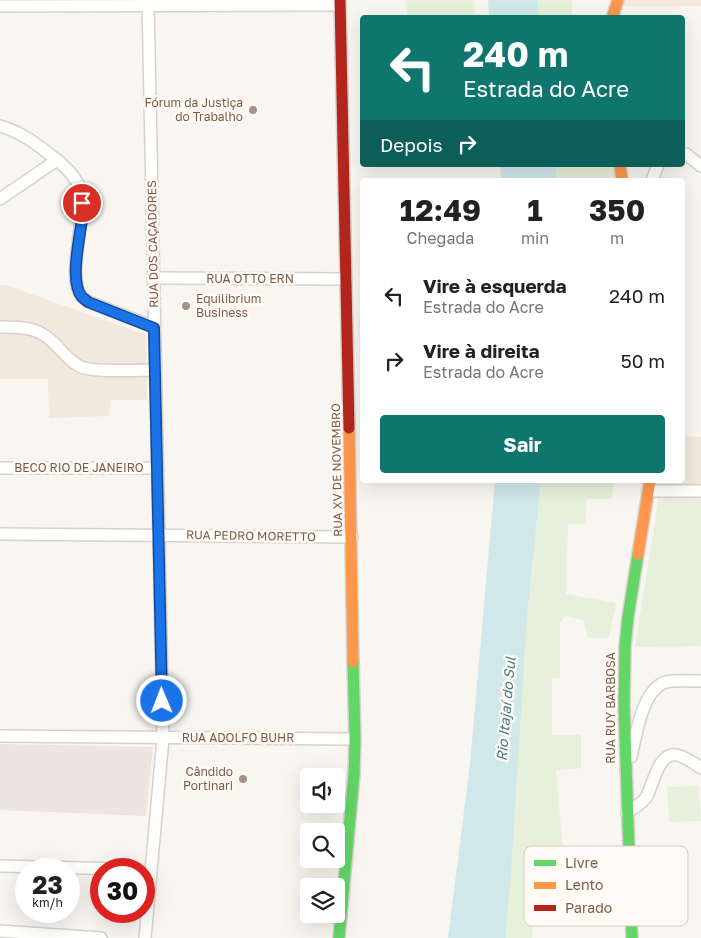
<!DOCTYPE html>
<html lang="pt">
<meta charset="utf-8">
<style>
body{margin:0;font-family:"Golos Text",sans-serif;background:#f6f6f6;color:#222;height:100vh;display:flex;flex-direction:column;font-size:19px;white-space:nowrap}
*{box-sizing:border-box;margin:0}
p{font-size:16px;color:#767676}
.icon{flex:none;width:28px;height:28px;fill:none;stroke:currentColor;stroke-width:2;stroke-linecap:round;stroke-linejoin:round}
.map{position:relative;flex:1;overflow:hidden}
.sheet{position:absolute;left:360px;top:178px;width:325px;height:305px;display:flex;flex-direction:column;background:#fff;border-radius:5px;box-shadow:0 5px 20px #0002}
.sheet>*{flex:none}
.top-card{position:absolute;left:360px;top:15px;width:325px;height:152px;border-radius:5px;box-shadow:0 5px 20px #0002;background:#0f766e;color:#fff;overflow:hidden}
.controls{position:absolute;left:300px;top:768px;display:grid;gap:10px}
.controls a{display:grid;place-items:center;width:45px;height:45px;border-radius:5px;background:#fff;box-shadow:0 5px 20px #0002;font-size:25px}
.speed{position:absolute;left:15px;top:858px;display:flex;gap:10px;font-size:25px;font-weight:700;text-align:center}
.speed>*{display:grid;place-content:center;width:65px;height:65px;border-radius:50%;background:#fff;box-shadow:0 5px 20px #0002;line-height:1}
.speed small{font-size:12px;font-weight:400}
.speed .limit{border:8px solid #d22;background:#fff;color:#111}
.pin{position:absolute;display:grid;place-items:center;width:42px;height:42px;color:#fff;margin:-21px;border:2px solid #fff;border-radius:50%;box-shadow:0 1px 5px #0007}
.me{position:absolute;width:55px;margin:-28px;rotate:359deg;stroke-linejoin:round;filter:drop-shadow(0 0 4px #0008)}
.turn{display:flex;align-items:center;gap:18px;height:105px;padding:0 20px;font-size:22px}
.turn .icon{width:65px;height:65px;stroke-width:2.5}
.turn b{display:block;font-size:35px;line-height:42px}
.then{display:flex;align-items:center;height:48px;padding:0 20px;background:#0003;gap:10px;font-size:19px}
.eta{display:flex;justify-content:space-evenly;align-items:center;height:85px;text-align:center}
.eta b{font-size:30px;font-weight:700;line-height:35px}
.button{display:flex;gap:10px;margin-top:auto;padding:10px 20px}
.button a{flex:1;height:58px;border-radius:5px;background:#0f766e;color:#fff;font-size:20px;font-weight:700;line-height:58px;text-align:center}
ul{padding:0;list-style:none}
li{display:flex;align-items:center;gap:15px;height:65px;padding:0 20px}
li div{flex:1}
li b{display:block;font-size:19px}
li em{font-style:normal}
.map>svg:first-child{display:block}
.residential{fill:#f2e8de}
.industrial{fill:#ede5e0}
.green{fill:#e7f0db}
.water{fill:#d0e8ea}
.lines{fill:none;stroke-linecap:round;stroke-linejoin:round}
.street-casing{stroke:#d7d1cb;stroke-width:14}
.fast-casing{stroke:#d9d2cb;stroke-width:14}
.slow-casing{stroke:#d9d2cb;stroke-width:14}
.jam-casing{stroke:#d9d2cb;stroke-width:14}
.street{stroke:#fefefd;stroke-width:11}
.fast{stroke:#63d668;stroke-width:11}
.slow{stroke:#ff974d;stroke-width:11}
.jam{stroke:#b3261e;stroke-width:11}
.route-casing{stroke:#114b97;stroke-width:12}
.route{stroke:#1a73e8;stroke-width:9}
.poi-dot{fill:#a69286;stroke:#fffaf3;stroke-width:2}
.labels{text-anchor:middle;stroke-width:5;stroke-linejoin:round;paint-order:stroke}
.poi-label{font-size:12px;fill:#7a5c4d;stroke:#fffaf3;text-anchor:end}
.street-label{font-size:12px;fill:#7a5c4d;stroke:#fffaf3}
.water-label{font-size:14px;font-style:italic;fill:#437c86;stroke:#fffaf3}
.key{fill:#fffaf3;stroke:#d7cbc1;stroke-width:1}
.key-label{font-size:14px;fill:#7a5c4d}
</style>
<div class="map">
<svg width="701" height="938" viewBox="0 0 701 938">
<rect width="100%" height="100%" fill="#f9f5f0"/>
<g class="residential">
<path d="M 620,0 L 701,0 L 701,6 L 618,6 Z"/>
<path d="M 0,285 L 6,285 L 146,335 L 147,400 L 111,400 L 109,416 L 49,418 L 48,379 L 0,379 Z"/>
<path d="M 362,318 L 362,367 L 361,367 L 359,319 Z"/>
<path d="M 683,436 L 701,437 L 701,501 L 658,501 L 659,480 L 682,480 Z"/>
</g>
<path class="industrial" d="M 0,744 L 153,747 L 146,816 L 0,810 Z"/>
<g class="green">
<path d="M 405,0 L 474,0 L 475,15 L 463,18 L 408,17 Z"/>
<path d="M 537,0 L 572,0 L 572,17 L 539,17 Z"/>
<path d="M 555,165 L 613,165 L 615,180 L 557,180 Z"/>
<path d="M 541,480 L 614,480 L 612,499 L 587,499 L 585,524 L 568,524 L 566,594 L 616,603 L 609,638 L 588,638 L 584,620 L 565,616 L 560,623 L 560,678 L 552,678 L 552,735 L 581,735 L 581,768 L 556,770 L 564,862 L 541,870 L 532,938 L 501,938 L 527,617 Z"/>
<path d="M 658,501 L 701,501 L 701,646 L 635,647 Z"/>
<path d="M 699,786 L 701,821 L 669,822 L 667,787 Z"/>
</g>
<g class="water">
<path d="M 488,0 L 537,0 L 539,17 L 489,17 Z"/>
<path d="M 500,165 L 555,165 L 557,180 L 501,180 Z"/>
<path d="M 495,480 L 541,480 L 527,617 L 511,871 L 505,938 L 448,938 L 470,764 Z"/>
</g>
<g class="lines">
<g class="street-casing">
<g id="street">
<path d="M 0,6 L 340,5"/>
<path d="M 0,126 C 22,132 39,146 57,160"/>
<path d="M 682,154 L 686,154 L 701,166"/>
<path d="M 652,180 L 658,165"/>
<path d="M 0,199 L 57,160 C 67,168 77,178 80,190 C 88,217 65,278 82,297 C 83,298 88,301 89,302 L 154,327"/>
<path d="M 153,278 L 346,279"/>
<path d="M 0,327 C 24,327 39,327 56,345 C 63,353 70,361 79,366 C 91,373 139,370 155,370"/>
<path d="M 0,468 L 157,468"/>
<path d="M 648,491 L 701,491"/>
<path d="M 0,534 L 352,537"/>
<path d="M 0,736 L 355,739"/>
<path d="M 631,757 C 636,736 642,689 666,682 C 674,680 692,681 701,681"/>
<path d="M 627,813 C 634,808 643,803 647,796 C 653,784 659,751 677,755 C 685,757 694,763 701,768"/>
<path d="M 0,866 L 123,869"/>
<path d="M 0,931 L 101,938"/>
<path d="M 145,938 L 163,738 L 148,0"/>
</g>
</g>
<g class="fast-casing">
<g id="fast">
<path d="M 339,938 L 354,775 L 355,739 L 353,662"/>
<path d="M 632,938 L 624,704 L 625,647 L 628,617 L 638,554"/>
</g>
</g>
<g class="slow-casing">
<g id="slow">
<path d="M 612,18 L 618,0"/>
<path d="M 620,165 L 622,180"/>
<path d="M 349,428 L 353,662"/>
<path d="M 638,554 L 650,480"/>
</g>
</g>
<g class="jam-casing">
<path id="jam" d="M 340,0 L 349,428"/>
</g>
<use href="#street" class="street"/>
<use href="#fast" class="fast"/>
<use href="#slow" class="slow"/>
<use href="#jam" class="jam"/>
</g>
<g class="lines">
<g class="route-casing">
<path id="route" d="M 82,203 C 82,208 82,214 82,219 C 80,237 69,282 82,297 C 83,298 87,301 88,302 L 154,328 L 162,701"/>
</g>
<use href="#route" class="route"/>
</g>
<g class="poi-dot">
<circle cx="253" cy="110" r="5"/>
<circle cx="186" cy="306" r="5"/>
<circle cx="243" cy="779" r="5"/>
</g>
<g class="labels">
<g class="poi-label">
<text x="243" y="107">Fórum da Justiça<tspan x="243" dy="14">do Trabalho</tspan></text>
<text x="196" y="303" text-anchor="start">Equilibrium<tspan x="196" dy="14">Business</tspan></text>
<text x="233" y="776">Cândido<tspan x="233" dy="14">Portinari</tspan></text>
</g>
<g class="street-label">
<text transform="translate(153 244) rotate(-91)" y="4">RUA DOS CAÇADORES</text>
<text x="250" y="283">RUA OTTO ERN</text>
<text x="79" y="472">BECO RIO DE JANEIRO</text>
<text transform="translate(337 470) rotate(-91)" y="4">RUA XV DE NOVEMBRO</text>
<text transform="translate(251 536) rotate(1)" y="4">RUA PEDRO MORETTO</text>
<text transform="translate(611 708) rotate(-90)" y="4">RUA RUY BARBOSA</text>
<text x="238" y="742">RUA ADOLFO BUHR</text>
</g>
<g class="water-label">
<text transform="translate(506 709) rotate(-85)" y="5">Rio Itajaí do Sul</text>
</g>
</g>
<rect x="524" y="846" width="164" height="80" rx="8" class="key"/>
<rect x="534" y="860" width="22" height="6" fill="#63d668"/>
<rect x="534" y="882" width="22" height="7" fill="#ff974d"/>
<rect x="534" y="905" width="22" height="6" fill="#b3261e"/>
<g class="key-label">
<text x="565" y="868">Livre</text>
<text x="565" y="890">Lento</text>
<text x="565" y="913">Parado</text>
</g>
</svg>
<div class="controls">
<a><svg class="icon" aria-label="sound" viewBox="0 0 24 24"><path d="M4 9h4l5-4v14l-5-4H4zM17 9q2 3 0 6"/></svg></a>
<a><svg class="icon" aria-label="search" viewBox="0 0 24 24"><circle cx="10" cy="10" r="6"/><path d="M15 15l6 6"/></svg></a>
<a><svg class="icon" aria-label="layers" viewBox="0 0 24 24"><path d="M12 4l9 5-9 5-9-5zM3 14l9 5 9-5"/></svg></a>
</div>
<div class="speed"><div>23<small>km/h</small></div><div class="limit">30</div></div>
<div class="pin" style="left:82px;top:203px;background:#d93025"><svg class="icon" aria-label="arrive" viewBox="0 0 24 24"><path d="M6 21V4h12l-3 4 3 4H6"/></svg></div>
<svg class="me" style="left:162px;top:701px" viewBox="-20 -20 40 40"><circle r="17" fill="#1a73e8" stroke="#fff" stroke-width="3"/><path d="M0-11L8 9 0 5-8 9z" fill="#fff"/></svg>
<div class="top-card">
<div class="turn"><svg class="icon" aria-label="left" viewBox="0 0 24 24"><path d="M17 20v-9H6M10 6l-5 5 5 5"/></svg><div><b>240 m</b>Estrada do Acre</div></div>
<div class="then">Depois<svg class="icon" aria-label="right" viewBox="0 0 24 24"><path d="M7 20v-9h11M14 6l5 5-5 5"/></svg></div>
</div>
<section class="sheet">
<div class="eta">
<div><b>12:49</b><p>Chegada</p></div>
<div><b>1</b><p>min</p></div>
<div><b>350</b><p>m</p></div>
</div>
<ul>
<li><svg class="icon" aria-label="left" viewBox="0 0 24 24"><path d="M17 20v-9H6M10 6l-5 5 5 5"/></svg><div><b>Vire à esquerda</b><p>Estrada do Acre</p></div><em>240 m</em></li>
<li><svg class="icon" aria-label="right" viewBox="0 0 24 24"><path d="M7 20v-9h11M14 6l5 5-5 5"/></svg><div><b>Vire à direita</b><p>Estrada do Acre</p></div><em>50 m</em></li>
</ul>
<div class="button"><a>Sair</a></div>
</section>
</div>
